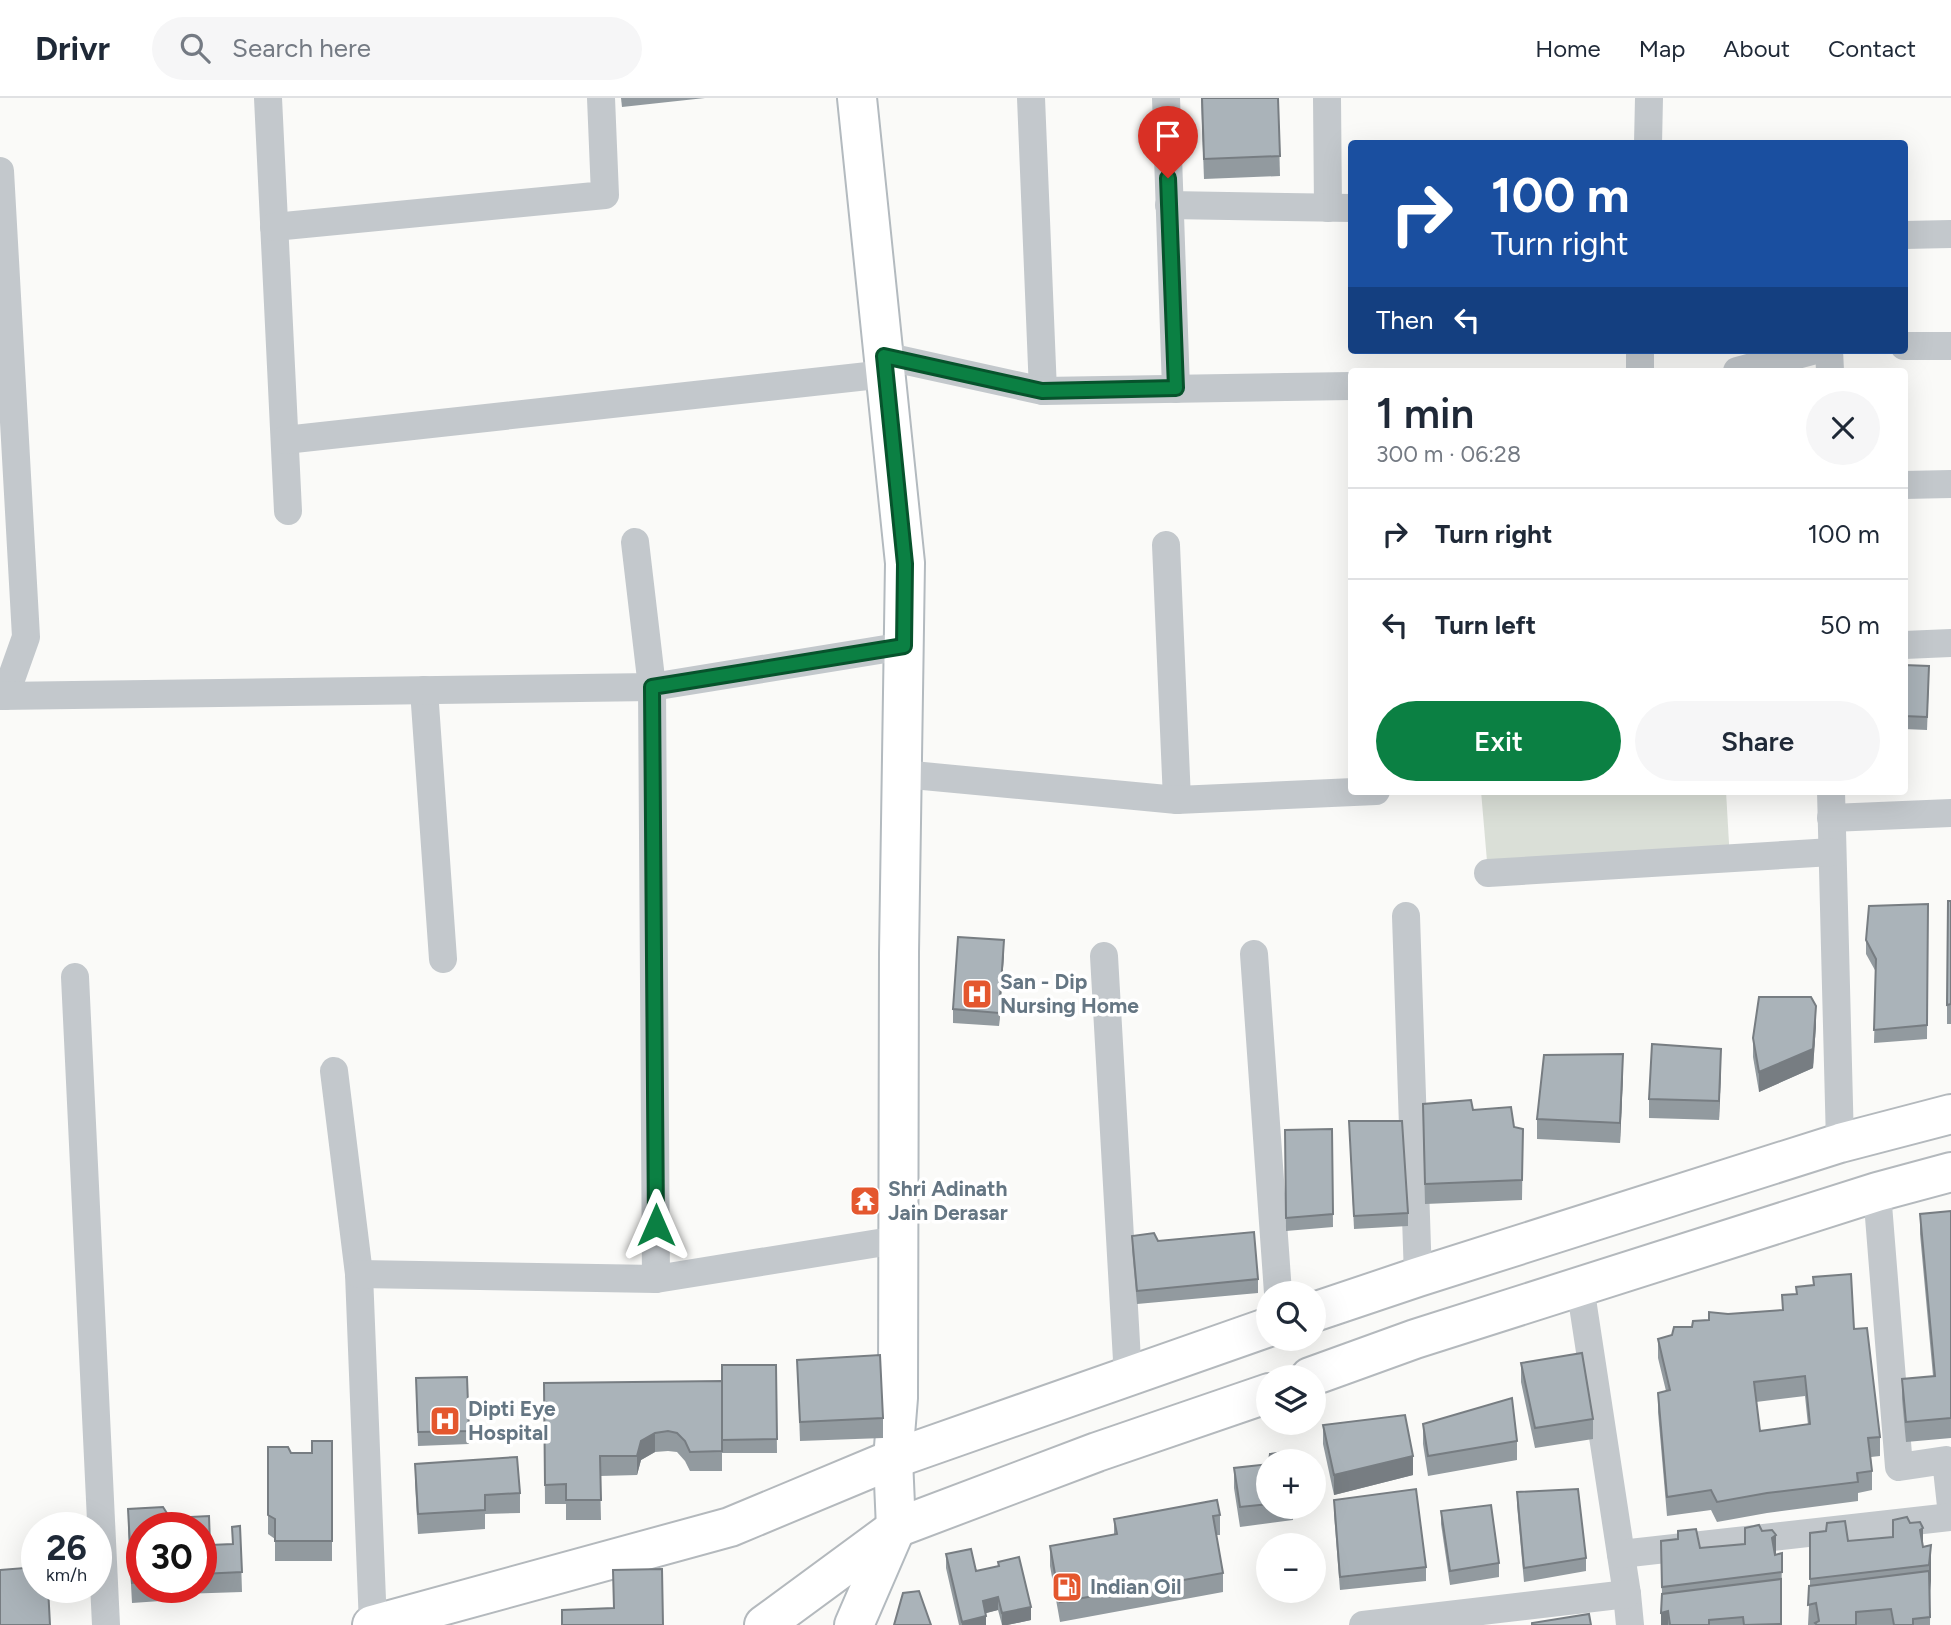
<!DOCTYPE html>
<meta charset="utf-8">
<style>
body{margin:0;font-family:Figtree,sans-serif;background:#f6f6f7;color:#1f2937;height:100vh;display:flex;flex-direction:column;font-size:26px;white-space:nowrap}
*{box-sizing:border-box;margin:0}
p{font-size:23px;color:#747a83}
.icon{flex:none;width:38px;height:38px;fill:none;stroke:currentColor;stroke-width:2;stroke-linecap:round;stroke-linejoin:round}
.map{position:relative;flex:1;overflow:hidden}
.side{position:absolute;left:1348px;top:270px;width:560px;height:427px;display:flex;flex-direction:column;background:#fff;border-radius:7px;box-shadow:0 7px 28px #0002}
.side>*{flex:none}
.guide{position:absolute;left:1348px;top:42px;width:560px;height:214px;border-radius:7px;box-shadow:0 7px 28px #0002;background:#1a4fa0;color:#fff;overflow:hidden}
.buttons{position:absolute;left:1256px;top:1183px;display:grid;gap:14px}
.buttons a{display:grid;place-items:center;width:70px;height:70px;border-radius:50%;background:#fff;box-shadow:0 7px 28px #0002;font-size:35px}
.speed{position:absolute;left:21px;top:1414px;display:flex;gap:14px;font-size:35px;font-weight:700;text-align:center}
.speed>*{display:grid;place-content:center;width:91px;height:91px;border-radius:50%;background:#fff;box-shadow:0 7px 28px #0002;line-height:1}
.speed small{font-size:18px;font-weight:400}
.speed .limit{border:10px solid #d22;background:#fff;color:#111}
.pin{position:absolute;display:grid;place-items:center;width:60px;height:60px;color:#fff;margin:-72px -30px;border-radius:50% 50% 50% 0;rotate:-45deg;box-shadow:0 0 7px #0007}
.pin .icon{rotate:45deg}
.me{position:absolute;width:77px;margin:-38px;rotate:0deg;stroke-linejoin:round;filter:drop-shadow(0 0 5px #0008)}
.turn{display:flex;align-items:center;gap:24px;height:147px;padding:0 28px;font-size:32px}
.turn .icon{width:91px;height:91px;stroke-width:2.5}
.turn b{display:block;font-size:49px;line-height:60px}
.then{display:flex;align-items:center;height:66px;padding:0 28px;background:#0003;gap:14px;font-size:26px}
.round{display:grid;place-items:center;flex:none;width:74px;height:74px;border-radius:37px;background:#f6f6f7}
.head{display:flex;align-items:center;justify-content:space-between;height:119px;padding:0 28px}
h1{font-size:42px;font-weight:600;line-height:52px}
.primary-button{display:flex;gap:14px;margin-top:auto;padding:14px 28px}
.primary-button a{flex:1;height:80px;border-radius:42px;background:#0b8043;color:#fff;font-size:28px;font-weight:600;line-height:80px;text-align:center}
.primary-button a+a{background:#f6f6f7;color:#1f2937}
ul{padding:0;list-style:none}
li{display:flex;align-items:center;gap:21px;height:91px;padding:0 28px;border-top:2px solid #e0e1e3}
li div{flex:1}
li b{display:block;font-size:26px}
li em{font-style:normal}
header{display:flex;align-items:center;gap:42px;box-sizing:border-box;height:98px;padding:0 35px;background:#fff;border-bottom:2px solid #e0e1e3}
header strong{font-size:33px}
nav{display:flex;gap:38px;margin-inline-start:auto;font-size:24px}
.search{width:490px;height:63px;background:#f6f6f7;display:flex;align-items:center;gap:18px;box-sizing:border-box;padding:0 24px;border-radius:38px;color:#747a83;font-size:26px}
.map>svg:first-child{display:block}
.green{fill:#dadfd7}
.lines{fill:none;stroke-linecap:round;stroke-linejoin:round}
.secondary-casing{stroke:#b3babf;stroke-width:42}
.highway-casing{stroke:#b4b9bd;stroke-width:42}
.street{stroke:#c3c8cc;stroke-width:28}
.secondary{stroke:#fff;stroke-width:38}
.highway{stroke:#fff;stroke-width:38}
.wall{fill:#929a9f;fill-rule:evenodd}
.shaded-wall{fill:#777d82}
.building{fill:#aab3b9;stroke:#777d82;stroke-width:2;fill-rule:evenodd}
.route-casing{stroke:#07532c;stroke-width:18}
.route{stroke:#0b8043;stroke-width:12}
.labels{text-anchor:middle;stroke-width:7;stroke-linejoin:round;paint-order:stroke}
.poi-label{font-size:21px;font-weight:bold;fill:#657683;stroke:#fff;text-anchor:start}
</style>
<header>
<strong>Drivr</strong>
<div class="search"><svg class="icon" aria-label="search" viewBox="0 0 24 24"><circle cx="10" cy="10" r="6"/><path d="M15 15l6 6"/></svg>Search here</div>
<nav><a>Home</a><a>Map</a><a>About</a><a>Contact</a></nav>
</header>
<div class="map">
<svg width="1951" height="1527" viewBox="0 0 1951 1527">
<rect width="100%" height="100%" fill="#fafaf8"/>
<path class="green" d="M 1481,693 L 1726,693 L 1730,763 L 1488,775 Z"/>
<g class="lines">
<g class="secondary-casing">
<path id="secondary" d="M 854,1527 L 896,1430 L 893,1361 L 898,1300 L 899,855 L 905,465 L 857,0"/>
</g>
<g class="highway-casing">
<g id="highway">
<path d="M 1314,1214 L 1418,1179 L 1840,1045 L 1951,1016"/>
<path d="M 1310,1279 L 1415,1241 L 1877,1094 L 1951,1074"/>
<path d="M 372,1527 L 730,1429 L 893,1361 L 1269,1229"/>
<path d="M 764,1527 L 896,1430 L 1097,1354 L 1269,1295"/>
</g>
</g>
<g class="street">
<path d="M 268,0 L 288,413"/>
<path d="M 1031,0 L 1043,293"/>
<path d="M 1166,0 L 1176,291"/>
<path d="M 1327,0 L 1328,110"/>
<path d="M 1648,46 L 1649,0"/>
<path d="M 0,73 L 26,539 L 5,598"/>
<path d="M 1169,107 L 1351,110"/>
<path d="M 274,129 L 605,97 L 601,0"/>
<path d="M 1904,137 L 1951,136"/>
<path d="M 1904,248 L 1951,248"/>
<path d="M 1829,252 L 1830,273"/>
<path d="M 884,258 L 1043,293 L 1351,288"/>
<path d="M 1640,273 L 1640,252"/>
<path d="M 1737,273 L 1816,252"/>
<path d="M 285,342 L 886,276"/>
<path d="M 1904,387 L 1951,386"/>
<path d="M 635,444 L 652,589 L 656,1181"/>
<path d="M 1166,447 L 1177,702"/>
<path d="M 1904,547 L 1951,545"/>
<path d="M 424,592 L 443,861"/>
<path d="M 0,598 L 652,589 L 904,548"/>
<path d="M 902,676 L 1177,702 L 1376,693"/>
<path d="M 1831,693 L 1840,1045"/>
<path d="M 1831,720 L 1951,715"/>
<path d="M 1488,775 L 1832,754"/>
<path d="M 1406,818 L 1418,1179"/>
<path d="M 1254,856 L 1278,1195"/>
<path d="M 1104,858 L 1128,1280"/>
<path d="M 75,879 L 106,1527"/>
<path d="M 334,973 L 359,1176 L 373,1527"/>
<path d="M 1877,1094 L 1899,1369 L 1946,1362 L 1951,1408"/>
<path d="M 359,1176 L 656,1181 L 897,1142"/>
<path d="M 1580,1188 L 1627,1496 L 1630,1527"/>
<path d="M 1621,1456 L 1951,1419"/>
<path d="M 1363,1527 L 1627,1496"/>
</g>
<use href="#secondary" class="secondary"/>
<use href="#highway" class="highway"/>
</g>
<g class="wall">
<path d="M 621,0 L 705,0 L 622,9 Z"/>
<path d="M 1201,0 L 1278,0 L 1280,78 L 1204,81 Z"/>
<path d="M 1904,567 L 1929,581 L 1927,632 L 1904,631 Z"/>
<path d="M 1951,803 L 1951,926 L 1947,926 L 1947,907 Z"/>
<path d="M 1928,806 L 1927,941 L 1874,945 L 1876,874 L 1866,856 L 1866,842 Z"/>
<path d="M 1004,855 L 999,928 L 953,925 L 953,911 Z"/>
<path d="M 1816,927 L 1813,970 L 1759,994 L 1753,959 L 1753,940 Z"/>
<path d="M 1721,971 L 1719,1022 L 1649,1020 L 1649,1001 Z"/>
<path d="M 1623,976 L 1620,1045 L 1537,1041 L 1537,1021 Z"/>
<path d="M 1473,1012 L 1514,1029 L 1523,1031 L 1522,1102 L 1425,1106 L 1423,1025 Z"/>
<path d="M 1349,1023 L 1408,1115 L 1408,1128 L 1354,1131 Z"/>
<path d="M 1332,1031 L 1333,1129 L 1286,1133 L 1285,1032 Z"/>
<path d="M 1951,1113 L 1951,1340 L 1906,1344 L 1902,1301 L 1902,1281 L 1933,1278 L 1920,1136 L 1920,1116 Z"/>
<path d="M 1132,1138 L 1158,1143 L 1258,1181 L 1258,1195 L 1137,1206 L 1132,1151 Z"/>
<path d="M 1796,1189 L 1854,1231 L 1880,1339 L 1880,1358 L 1871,1359 L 1872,1373 L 1872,1392 L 1858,1395 L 1858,1403 L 1767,1415 L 1717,1424 L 1711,1412 L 1667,1418 L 1658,1314 L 1658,1295 L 1666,1293 L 1658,1260 L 1658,1241 L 1672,1237 L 1709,1222 L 1728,1216 L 1782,1212 L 1782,1197 L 1796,1196 ZM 1805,1298 L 1808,1327 L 1760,1333 L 1756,1304 Z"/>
<path d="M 797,1262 L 883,1320 L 883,1340 L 800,1343 Z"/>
<path d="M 1521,1265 L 1593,1321 L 1593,1341 L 1535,1350 L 1521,1284 Z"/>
<path d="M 776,1267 L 777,1355 L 722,1355 L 722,1373 L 690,1373 L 685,1363 L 677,1354 L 668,1353 L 655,1354 L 641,1362 L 637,1377 L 600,1378 L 601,1422 L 566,1422 L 566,1406 L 545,1406 L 544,1285 L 722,1283 Z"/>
<path d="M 467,1279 L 469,1346 L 418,1348 L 416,1294 Z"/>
<path d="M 1423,1326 L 1517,1343 L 1517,1362 L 1428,1378 L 1423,1346 Z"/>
<path d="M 1323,1327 L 1413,1377 L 1334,1397 L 1323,1346 Z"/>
<path d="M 332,1343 L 332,1463 L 275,1463 L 275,1441 L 268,1436 L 268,1349 L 291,1355 L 312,1355 Z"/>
<path d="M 415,1366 L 520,1395 L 520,1415 L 485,1416 L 485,1431 L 418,1436 L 415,1385 Z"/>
<path d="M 1269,1366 L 1269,1409 L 1293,1409 L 1293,1422 L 1240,1429 L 1234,1390 L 1234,1370 Z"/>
<path d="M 1517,1394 L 1586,1460 L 1586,1473 L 1524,1484 L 1517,1407 Z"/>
<path d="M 1334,1402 L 1426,1469 L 1426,1483 L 1340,1492 L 1334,1416 Z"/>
<path d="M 163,1409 L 170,1420 L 209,1418 L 210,1447 L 232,1446 L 232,1429 L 240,1428 L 242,1494 L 181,1496 L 175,1502 L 132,1505 L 128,1431 L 128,1411 ZM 142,1430 L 201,1430 L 201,1489 L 142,1489 Z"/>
<path d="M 1441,1413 L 1499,1465 L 1499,1479 L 1450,1487 L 1441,1426 Z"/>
<path d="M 1220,1417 L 1220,1437 L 1216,1437 L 1223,1475 L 1223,1494 L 1060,1524 L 1050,1468 L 1050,1448 L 1114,1437 L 1114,1421 Z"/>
<path d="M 1762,1433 L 1776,1457 L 1782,1455 L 1781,1527 L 1661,1527 L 1662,1496 L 1661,1443 L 1700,1450 L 1745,1446 Z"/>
<path d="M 1810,1435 L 1848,1443 L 1923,1449 L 1931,1447 L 1930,1527 L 1808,1527 L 1810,1488 Z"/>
<path d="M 946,1456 L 976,1473 L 998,1468 L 998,1464 L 1031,1522 L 1007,1527 L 1002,1527 L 998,1512 L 985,1515 L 986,1527 L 959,1527 L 946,1470 Z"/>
</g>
<g class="shaded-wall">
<path d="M 1004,842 L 1004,855 L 999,928 L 999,915 Z"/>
<path d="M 1816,908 L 1816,927 L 1813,970 L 1759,994 L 1759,974 Z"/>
<path d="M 1721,951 L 1721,971 L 1719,1022 L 1719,1003 Z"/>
<path d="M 1623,956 L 1623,976 L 1620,1045 L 1620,1025 Z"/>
<path d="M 655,1335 L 655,1354 L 641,1362 L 637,1377 L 637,1358 L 641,1343 Z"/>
<path d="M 1413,1358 L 1413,1377 L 1334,1397 L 1334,1377 Z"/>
<path d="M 1923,1430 L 1923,1465 L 1920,1432 Z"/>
<path d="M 1776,1437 L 1776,1472 L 1772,1440 Z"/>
<path d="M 1931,1447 L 1931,1483 L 1929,1502 L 1929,1467 Z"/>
<path d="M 175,1489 L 181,1489 L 181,1496 L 175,1502 Z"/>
<path d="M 998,1499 L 998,1512 L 983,1516 L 983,1503 Z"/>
<path d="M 1031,1509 L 1031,1522 L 1007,1527 L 1002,1527 L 1002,1515 Z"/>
<path d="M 1668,1513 L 1668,1527 L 1661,1527 L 1661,1515 Z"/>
<path d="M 986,1518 L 986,1527 L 962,1527 L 962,1524 Z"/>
</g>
<g class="building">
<path d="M 1202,0 L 1278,0 L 1280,58 L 1204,61 Z"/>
<path d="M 1904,567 L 1929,568 L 1927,619 L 1904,618 Z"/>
<path d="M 1948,803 L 1951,803 L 1951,906 L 1947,907 Z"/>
<path d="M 1928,806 L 1927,927 L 1874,932 L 1876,861 L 1866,842 L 1869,808 Z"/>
<path d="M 958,839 L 1004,842 L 999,915 L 953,911 Z"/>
<path d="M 1759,899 L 1811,899 L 1816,908 L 1813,951 L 1759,974 L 1753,940 Z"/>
<path d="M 1652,946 L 1721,951 L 1719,1003 L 1649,1001 Z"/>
<path d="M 1623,956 L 1620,1025 L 1537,1021 L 1544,957 Z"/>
<path d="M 1471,1002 L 1473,1012 L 1511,1009 L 1514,1029 L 1523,1031 L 1522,1082 L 1425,1086 L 1423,1006 Z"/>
<path d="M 1349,1023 L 1402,1023 L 1408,1115 L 1354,1118 Z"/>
<path d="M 1332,1031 L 1333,1116 L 1286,1120 L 1285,1032 Z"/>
<path d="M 1951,1113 L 1951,1320 L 1906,1324 L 1902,1281 L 1935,1278 L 1920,1116 Z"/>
<path d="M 1254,1134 L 1258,1181 L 1137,1193 L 1132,1138 L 1154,1135 L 1158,1143 Z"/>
<path d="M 1851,1176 L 1854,1231 L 1867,1230 L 1880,1339 L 1868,1340 L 1872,1373 L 1857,1375 L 1858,1384 L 1767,1395 L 1717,1404 L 1711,1392 L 1667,1399 L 1658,1295 L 1670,1292 L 1658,1241 L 1672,1237 L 1674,1229 L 1692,1229 L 1693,1223 L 1709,1222 L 1709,1214 L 1728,1216 L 1783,1212 L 1782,1197 L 1797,1196 L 1796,1189 L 1814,1187 L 1813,1179 ZM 1805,1278 L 1810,1326 L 1760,1333 L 1754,1284 Z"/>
<path d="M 1582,1255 L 1593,1321 L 1535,1330 L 1521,1265 Z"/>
<path d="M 880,1257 L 883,1320 L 800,1324 L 797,1262 Z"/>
<path d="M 722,1267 L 776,1267 L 777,1341 L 722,1342 Z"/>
<path d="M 467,1279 L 469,1333 L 418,1334 L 416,1280 Z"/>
<path d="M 722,1283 L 722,1353 L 690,1354 L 685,1343 L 677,1335 L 668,1333 L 655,1335 L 641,1343 L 637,1358 L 600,1358 L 601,1402 L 566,1402 L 566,1386 L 545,1387 L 544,1285 Z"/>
<path d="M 1512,1300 L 1517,1343 L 1428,1358 L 1423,1326 Z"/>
<path d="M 1405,1317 L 1413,1358 L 1334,1377 L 1323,1327 Z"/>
<path d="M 312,1343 L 332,1343 L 332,1443 L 275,1443 L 275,1421 L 268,1417 L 268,1349 L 288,1349 L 291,1355 L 312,1355 Z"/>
<path d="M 1291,1353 L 1291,1363 L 1269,1363 L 1270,1356 Z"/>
<path d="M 517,1359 L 520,1395 L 485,1397 L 485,1412 L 418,1416 L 415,1366 Z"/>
<path d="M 1269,1366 L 1269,1406 L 1240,1409 L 1234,1370 Z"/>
<path d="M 1416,1391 L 1426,1469 L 1340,1479 L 1334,1402 Z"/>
<path d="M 1578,1391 L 1586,1460 L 1524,1470 L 1517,1394 Z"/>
<path d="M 1217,1402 L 1220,1417 L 1213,1418 L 1223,1475 L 1060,1504 L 1050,1448 L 1117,1436 L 1114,1421 Z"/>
<path d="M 1491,1407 L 1499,1465 L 1450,1473 L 1441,1413 Z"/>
<path d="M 163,1409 L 170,1420 L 209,1418 L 210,1447 L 233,1446 L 232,1429 L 240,1428 L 242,1474 L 201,1476 L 201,1430 L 142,1430 L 142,1484 L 132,1485 L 128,1411 Z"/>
<path d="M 1907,1419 L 1910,1425 L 1920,1424 L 1923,1430 L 1920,1432 L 1923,1449 L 1931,1447 L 1929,1467 L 1810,1481 L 1810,1435 L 1826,1433 L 1827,1425 L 1845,1423 L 1848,1443 L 1893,1439 L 1893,1422 Z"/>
<path d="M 1759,1427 L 1762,1433 L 1772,1432 L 1776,1437 L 1772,1440 L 1775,1457 L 1782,1455 L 1782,1474 L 1662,1489 L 1661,1443 L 1678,1441 L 1678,1433 L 1696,1431 L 1700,1450 L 1745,1446 L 1745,1430 Z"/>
<path d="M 971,1451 L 976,1473 L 999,1468 L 998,1464 L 1019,1459 L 1031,1509 L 1002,1515 L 998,1499 L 983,1503 L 986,1518 L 962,1524 L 946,1456 Z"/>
<path d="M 37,1469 L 37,1489 L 48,1489 L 50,1527 L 0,1527 L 0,1472 Z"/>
<path d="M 662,1471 L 663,1527 L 562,1527 L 562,1512 L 614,1510 L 613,1472 Z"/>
<path d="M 1929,1473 L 1930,1519 L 1913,1521 L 1913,1527 L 1894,1527 L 1891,1511 L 1856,1514 L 1856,1527 L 1817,1527 L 1815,1525 L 1819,1523 L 1816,1505 L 1808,1507 L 1809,1488 Z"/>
<path d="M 1781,1481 L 1781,1526 L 1744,1527 L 1743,1519 L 1709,1522 L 1709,1527 L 1670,1527 L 1668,1513 L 1661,1515 L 1662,1496 Z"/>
<path d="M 919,1493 L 931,1527 L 894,1527 L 903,1495 Z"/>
<path d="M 1589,1516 L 1591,1527 L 1532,1527 L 1532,1525 Z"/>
</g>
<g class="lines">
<g class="route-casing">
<path id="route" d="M 656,1127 L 652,589 L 904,548 L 905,466 L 884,258 L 1042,293 L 1176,290 L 1168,80"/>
</g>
<use href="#route" class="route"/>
</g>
<defs>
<g id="hospital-square" transform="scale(1.575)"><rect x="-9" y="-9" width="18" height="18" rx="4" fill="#e4572e" stroke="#fff"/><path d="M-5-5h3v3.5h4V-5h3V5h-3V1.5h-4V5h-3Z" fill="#fff"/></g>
<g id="temple-square" transform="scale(1.575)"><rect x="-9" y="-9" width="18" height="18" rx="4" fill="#e4572e" stroke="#fff"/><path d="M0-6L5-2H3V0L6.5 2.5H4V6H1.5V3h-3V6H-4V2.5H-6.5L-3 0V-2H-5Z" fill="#fff"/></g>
<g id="fuel-square" transform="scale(1.575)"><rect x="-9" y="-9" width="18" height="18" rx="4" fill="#e4572e" stroke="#fff"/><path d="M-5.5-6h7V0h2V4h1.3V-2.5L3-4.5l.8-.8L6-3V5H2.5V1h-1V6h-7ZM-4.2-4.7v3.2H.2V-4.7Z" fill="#fff"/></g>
</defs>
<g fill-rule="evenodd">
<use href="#hospital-square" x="977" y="896"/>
<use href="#temple-square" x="865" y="1103"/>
<use href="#hospital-square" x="445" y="1323"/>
<use href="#fuel-square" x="1067" y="1489"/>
</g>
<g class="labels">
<g class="poi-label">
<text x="1000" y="891">San - Dip<tspan x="1000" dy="24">Nursing Home</tspan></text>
<text x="888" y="1098">Shri Adinath<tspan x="888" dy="24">Jain Derasar</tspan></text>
<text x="468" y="1318">Dipti Eye<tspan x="468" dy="24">Hospital</tspan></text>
<text x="1090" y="1496">Indian Oil</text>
</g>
</g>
</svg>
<div class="buttons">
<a><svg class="icon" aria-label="search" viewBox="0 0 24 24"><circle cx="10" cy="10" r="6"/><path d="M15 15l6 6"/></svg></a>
<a><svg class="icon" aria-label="layers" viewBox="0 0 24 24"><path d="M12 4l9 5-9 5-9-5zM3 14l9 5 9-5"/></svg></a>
<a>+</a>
<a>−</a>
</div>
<div class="speed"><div>26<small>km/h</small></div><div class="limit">30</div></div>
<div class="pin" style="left:1168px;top:80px;background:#d93025"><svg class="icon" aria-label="arrive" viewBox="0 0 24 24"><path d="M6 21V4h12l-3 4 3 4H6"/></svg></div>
<svg class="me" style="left:656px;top:1127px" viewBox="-20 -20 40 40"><path d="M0-17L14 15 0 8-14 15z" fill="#0b8043" stroke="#fff" stroke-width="4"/></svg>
<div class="guide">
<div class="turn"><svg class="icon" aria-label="right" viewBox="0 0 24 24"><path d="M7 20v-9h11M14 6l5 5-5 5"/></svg><div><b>100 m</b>Turn right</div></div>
<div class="then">Then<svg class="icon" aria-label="left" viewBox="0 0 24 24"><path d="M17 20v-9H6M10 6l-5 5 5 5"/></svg></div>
</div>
<section class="side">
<div class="head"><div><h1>1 min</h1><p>300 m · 06:28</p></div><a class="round"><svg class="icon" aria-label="close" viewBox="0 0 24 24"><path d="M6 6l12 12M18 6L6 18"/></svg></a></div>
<ul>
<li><svg class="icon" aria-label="right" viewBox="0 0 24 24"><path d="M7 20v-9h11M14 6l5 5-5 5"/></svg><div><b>Turn right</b></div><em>100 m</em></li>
<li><svg class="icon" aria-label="left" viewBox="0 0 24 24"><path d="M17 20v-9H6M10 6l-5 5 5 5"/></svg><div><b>Turn left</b></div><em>50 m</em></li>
</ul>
<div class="primary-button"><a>Exit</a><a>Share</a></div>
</section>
</div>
